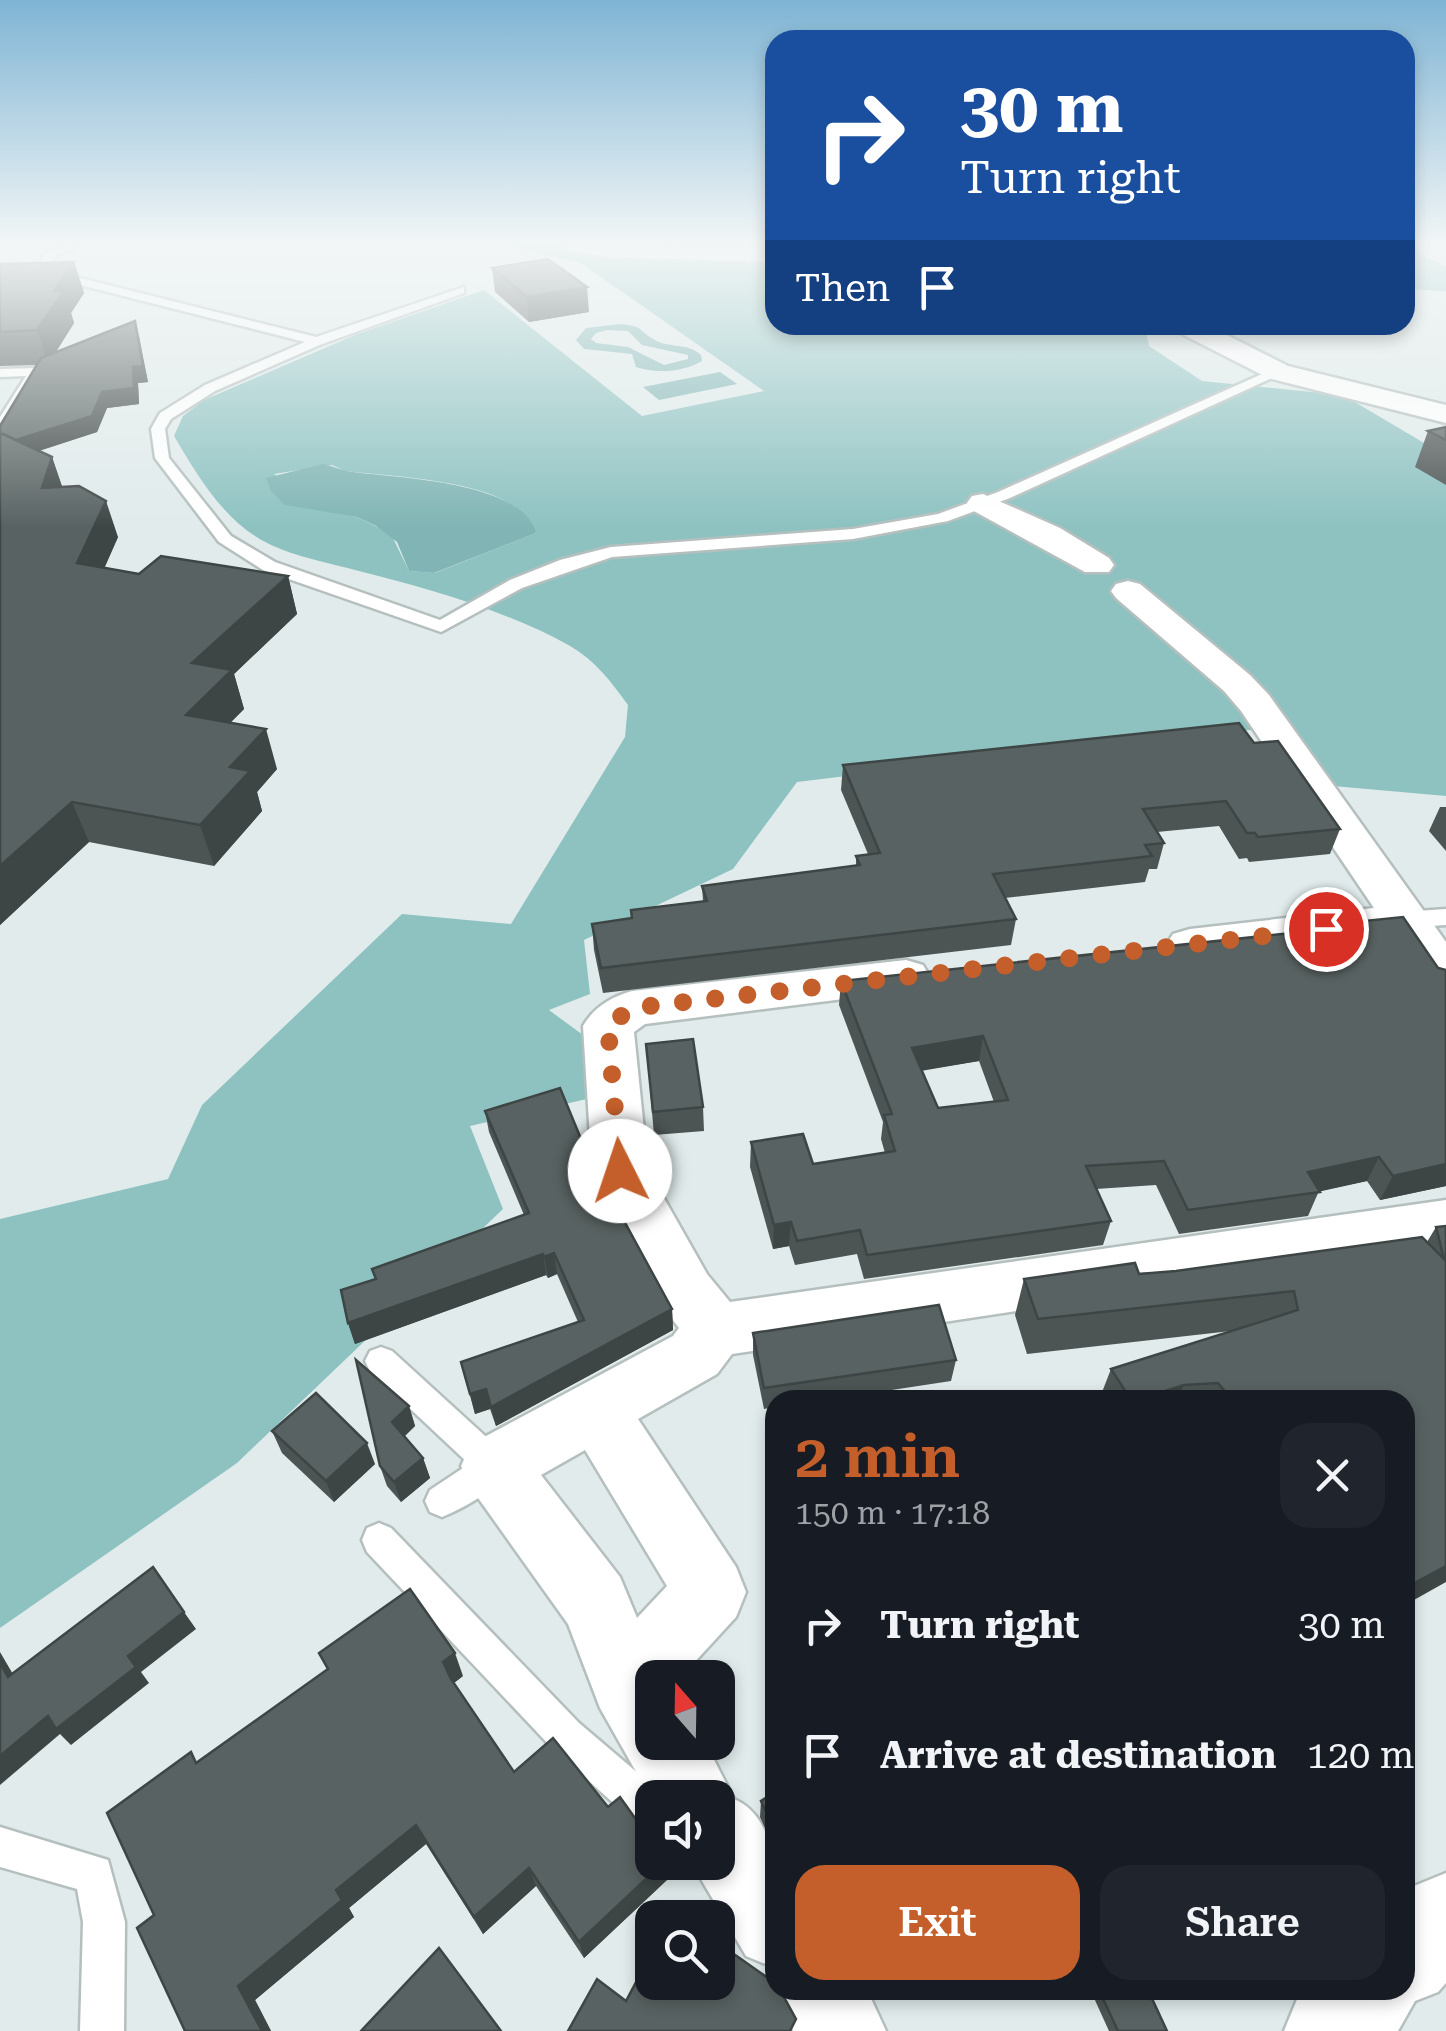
<!DOCTYPE html>
<meta charset="utf-8">
<style>
body{margin:0;font-family:"Roboto Serif",serif;background:#20242c;color:#f1f3f6;height:100vh;display:flex;flex-direction:column;font-size:38px;white-space:nowrap}
*{box-sizing:border-box;margin:0}
p{font-size:32px;color:#9ea1a6}
.icon{flex:none;width:55px;height:55px;fill:none;stroke:currentColor;stroke-width:2;stroke-linecap:round;stroke-linejoin:round}
.map{position:relative;flex:1;overflow:hidden}
.sheet{position:absolute;left:765px;top:1390px;width:650px;height:610px;display:flex;flex-direction:column;background:#171b24;border-radius:30px;box-shadow:0 5px 15px #0003}
.sheet>*{flex:none}
.guide{position:absolute;left:765px;top:30px;width:650px;height:305px;border-radius:30px;box-shadow:0 5px 15px #0003;background:#1a4fa0;color:#fff;overflow:hidden}
.needle{width:65px;rotate:340deg}
.buttons{position:absolute;left:635px;top:1660px;display:grid;gap:20px}
.buttons a{display:grid;place-items:center;width:100px;height:100px;border-radius:20px;background:#171b24;box-shadow:0 5px 15px #0003;font-size:50px}
.pin{position:absolute;display:grid;place-items:center;width:85px;height:85px;color:#fff;margin:-42px;border:5px solid #fff;border-radius:50%;box-shadow:0 2px 10px #0007}
.me{position:absolute;width:110px;margin:-55px;rotate:356deg;stroke-linejoin:round;filter:drop-shadow(0 0 8px #0008)}
.turn{display:flex;align-items:center;gap:35px;height:210px;padding:0 30px;font-size:45px}
.turn .icon{width:130px;height:130px;stroke-width:2.5}
.turn b{display:block;font-size:70px;line-height:85px}
.then{display:flex;align-items:center;height:95px;padding:0 30px;background:#0003;gap:20px;font-size:38px}
.round{display:grid;place-items:center;flex:none;width:105px;height:105px;border-radius:30px;background:#20242c}
.headline{display:flex;align-items:center;justify-content:space-between;height:170px;padding:0 30px}
h1{font-size:60px;font-weight:600;line-height:75px;color:#c45f2b}
.action{display:flex;gap:20px;margin-top:auto;padding:20px 30px}
.action a{flex:1;height:115px;border-radius:30px;background:#c45f2b;color:#fff;font-size:40px;font-weight:600;line-height:115px;text-align:center}
.action a+a{background:#20242c;color:#f1f3f6}
ul{padding:0;list-style:none}
li{display:flex;align-items:center;gap:30px;height:130px;padding:0 30px}
li div{flex:1}
li b{display:block;font-size:38px}
li em{font-style:normal}
.map>svg:first-child{display:block}
.forest{fill:#8dc2c1;fill-rule:evenodd}
.water{fill:#81b5b5;fill-rule:evenodd}
.lines{fill:none;stroke-linecap:round;stroke-linejoin:round}
.lane-casing{stroke:#b4bfbe;stroke-width:5}
.street-casing{stroke:#b4bfbe;stroke-width:5}
.secondary-casing{stroke:#b4bfbe;stroke-width:5}
.lane{fill:#fff;fill-rule:evenodd}
.street{fill:#fff;fill-rule:evenodd}
.secondary{fill:#fff;fill-rule:evenodd}
.wall{fill:#4d5454;fill-rule:evenodd}
.shaded-wall{fill:#3e4545}
.building{fill:#596262;stroke:#3e4545;stroke-width:2.5;fill-rule:evenodd}
.route{stroke:#c45f2b;stroke-width:18;stroke-dasharray:0 32.4}
</style>
<div class="map">
<svg width="1446" height="2031" viewBox="0 0 1446 2031">
<rect width="100%" height="100%" fill="#e1ebeb"/>
<g class="forest">
<path d="M 497,244 L 775,244 L 775,325 L 1145,325 L 1149,346 L 1202,381 L 1343,395 L 1446,456 L 1446,796 L 1333,786 L 1293,728 L 1127,736 L 970,761 L 797,782 L 733,869 L 584,940 L 590,994 L 549,1010 L 587,1038 L 591,1098 L 470,1126 L 503,1209 L 237,1463 L 0,1628 L 0,1219 L 168,1179 L 202,1105 L 402,914 L 511,924 L 625,737 L 628,705 C 612,683 595,660 570,646 C 508,611 424,587 355,570 C 322,561 284,555 255,536 C 219,513 195,471 174,436 L 183,416 L 204,400 L 355,335 L 484,290 L 642,416 L 764,391 L 581,263 ZM 332,465 L 345,471 C 389,476 482,480 516,508 C 524,514 530,525 536,533 L 435,573 L 409,571 L 391,534 L 357,517 L 336,513 L 274,474 Z"/>
<path d="M 1405,244 L 1415,244 L 1417,253 L 1446,266 L 1446,291 L 1405,289 Z"/>
</g>
<g class="water">
<path d="M 620,324 C 645,326 638,331 655,340 C 671,349 687,342 701,355 L 702,361 C 683,372 657,374 636,367 L 632,354 L 584,349 L 576,340 L 586,328 ZM 607,330 L 628,331 L 642,345 L 688,355 L 688,359 L 664,365 L 628,347 L 596,343 L 591,339 L 596,333 Z"/>
<path d="M 720,372 L 737,384 L 659,400 L 643,387 Z"/>
<path d="M 323,464 C 334,466 342,471 353,472 C 396,478 523,481 536,533 L 434,573 L 409,571 L 397,542 L 376,526 L 357,517 L 285,505 L 271,491 L 266,478 Z"/>
</g>
<g class="lines">
<g class="lane-casing">
<g id="lane">
<path d="M 66,244 L 80,244 L 53,258 L 48,270 L 316,337 L 464,287 L 464,293 L 322,344 L 215,391 L 171,419 L 165,429 L 169,458 L 231,536 L 275,562 L 440,620 L 510,580 L 560,560 L 611,547 L 853,529 L 938,514 L 998,492 L 1273,369 L 1285,372 L 1010,498 L 948,521 L 853,539 L 612,557 L 522,588 L 441,632 L 263,570 L 219,542 L 155,458 L 151,429 L 160,413 L 205,385 L 305,342 L 37,274 L 44,254 Z"/>
<path d="M 36,368 L 43,372 L 5,431 L 0,432 L 0,417 L 26,376 L 0,377 L 0,369 Z"/>
<path d="M 1446,909 L 1446,925 L 1403,928 L 1391,920 L 1403,912 Z"/>
<path d="M 381,1347 L 392,1351 L 506,1455 L 511,1466 C 501,1488 464,1508 442,1517 L 430,1512 L 425,1501 L 430,1490 L 469,1464 L 370,1371 L 365,1361 L 370,1351 Z"/>
<path d="M 379,1523 L 391,1528 L 579,1723 L 666,1797 L 652,1798 L 652,1830 L 638,1825 L 553,1749 L 367,1552 L 362,1540 L 367,1528 Z"/>
<path d="M 0,1827 L 108,1860 L 125,1922 L 124,2031 L 80,2031 L 83,1922 L 77,1889 L 0,1867 Z"/>
</g>
</g>
<g class="street-casing">
<g id="street">
<path d="M 983,494 L 1060,528 L 1109,558 L 1114,565 L 1109,572 L 1085,572 L 972,510 L 967,503 L 972,496 Z"/>
<path d="M 1128,581 L 1140,584 L 1250,675 L 1269,695 L 1446,942 L 1446,995 L 1429,990 L 1393,937 L 1190,961 L 1173,956 L 1166,945 L 1173,934 L 1190,929 L 1374,908 L 1241,711 L 1224,691 L 1116,598 L 1111,591 L 1116,584 Z"/>
<path d="M 906,960 L 923,965 L 930,977 L 923,989 L 645,1024 L 634,1032 L 648,1170 L 707,1274 L 730,1302 L 1446,1200 L 1446,1246 L 732,1354 L 717,1374 L 638,1419 L 736,1567 L 746,1592 L 736,1617 L 680,1678 L 652,1678 L 652,1742 L 705,1742 L 734,1799 C 789,1822 775,1919 775,1968 L 746,1956 L 691,1862 L 718,1862 L 718,1798 L 652,1800 L 600,1708 L 568,1624 L 471,1488 L 461,1466 L 471,1444 L 673,1336 L 679,1328 L 665,1310 L 592,1171 L 583,1026 C 594,1007 611,997 632,991 ZM 585,1450 L 667,1586 L 637,1618 L 620,1577 L 541,1475 Z"/>
<path d="M 775,1986 L 775,1990 L 867,1990 L 886,2031 L 793,2031 L 773,1990 Z"/>
</g>
</g>
<g class="secondary-casing">
<g id="secondary">
<path d="M 560,244 L 775,248 L 775,262 L 608,257 L 563,249 Z"/>
<path d="M 1172,325 L 1207,325 L 1288,366 L 1446,405 L 1446,423 L 1268,378 L 1176,331 Z"/>
<path d="M 1446,1873 L 1446,1983 L 1438,1992 L 1415,2001 L 1398,2031 L 1284,2031 L 1298,1997 L 1306,1990 L 1405,1990 L 1405,1895 L 1414,1886 Z"/>
</g>
</g>
<use href="#lane" class="lane"/>
<use href="#street" class="street"/>
<use href="#secondary" class="secondary"/>
</g>
<g class="wall">
<path d="M 74,262 L 84,293 L 71,313 L 74,323 L 56,352 L 139,336 L 148,382 L 138,383 L 139,404 L 107,408 L 97,432 L 39,451 L 52,457 L 62,487 L 118,537 L 104,568 L 139,574 L 288,576 L 297,614 L 234,674 L 244,709 L 230,723 L 277,769 L 257,792 L 262,811 L 214,866 L 89,842 L 0,925 L 37,365 L 0,366 L 0,264 Z"/>
<path d="M 492,268 L 589,312 L 529,322 L 495,292 Z"/>
<path d="M 1446,427 L 1446,485 L 1415,467 L 1428,431 Z"/>
<path d="M 1254,743 L 1340,829 L 1330,854 L 1249,862 L 1247,858 L 1239,859 L 1219,826 L 1157,832 L 1164,843 L 1157,869 L 1149,869 L 1145,882 L 1005,898 L 1016,919 L 1011,945 L 603,993 L 594,950 L 592,924 L 631,918 L 631,910 L 703,901 L 702,886 L 856,866 L 856,856 L 868,854 L 841,790 L 843,765 Z"/>
<path d="M 1440,807 L 1446,807 L 1446,851 L 1429,831 Z"/>
<path d="M 1336,924 L 1446,970 L 1446,1186 L 1380,1200 L 1367,1181 L 1319,1191 L 1308,1216 L 1179,1234 L 1156,1185 L 1096,1189 L 1111,1221 L 1103,1245 L 864,1279 L 857,1254 L 795,1265 L 789,1246 L 773,1249 L 750,1167 L 751,1142 L 813,1164 L 885,1153 L 881,1139 L 883,1122 L 839,1005 L 841,981 L 1334,929 ZM 979,1061 L 994,1102 L 938,1108 L 922,1070 Z"/>
<path d="M 646,1044 L 703,1107 L 704,1131 L 654,1135 Z"/>
<path d="M 485,1111 L 586,1151 L 672,1309 L 673,1330 L 496,1426 L 490,1409 L 475,1414 L 461,1362 L 578,1322 L 557,1274 L 548,1278 L 546,1275 L 355,1344 L 348,1323 L 375,1280 L 524,1215 L 489,1132 Z"/>
<path d="M 1446,1226 L 1446,1582 L 1405,1400 L 1099,1400 L 1111,1369 L 1231,1331 L 1027,1354 L 1015,1315 L 1024,1279 L 1176,1271 L 1427,1242 L 1436,1227 Z"/>
<path d="M 753,1333 L 956,1360 L 951,1381 L 826,1400 L 775,1400 L 775,1407 L 764,1409 L 753,1355 Z"/>
<path d="M 409,1406 L 415,1426 L 404,1436 L 423,1458 L 430,1478 L 401,1502 L 387,1486 L 380,1466 Z"/>
<path d="M 272,1431 L 375,1464 L 334,1502 L 282,1453 Z"/>
<path d="M 463,1676 L 454,1683 L 514,1772 L 652,1862 L 666,1862 L 668,1879 L 584,1958 L 536,1886 L 483,1934 L 426,1844 L 349,1908 L 354,1917 L 255,2000 L 271,2031 L 185,2031 L 154,1915 L 198,1762 Z"/>
<path d="M 775,1792 L 775,1850 L 760,1817 L 761,1801 Z"/>
<path d="M 972,1990 L 991,1990 L 976,1998 Z"/>
<path d="M 1100,1992 L 1167,2031 L 1109,2031 L 1094,1998 Z"/>
</g>
<g class="shaded-wall">
<path d="M 74,262 L 84,293 L 71,313 L 74,323 L 48,364 L 37,330 L 54,291 Z"/>
<path d="M 587,287 L 589,312 L 529,322 L 527,297 Z"/>
<path d="M 135,321 L 148,382 L 138,383 L 139,404 L 107,408 L 97,432 L 13,459 L 7,443 L 102,392 L 133,367 Z"/>
<path d="M 52,457 L 64,492 L 42,488 Z"/>
<path d="M 106,501 L 118,537 L 90,601 L 77,563 Z"/>
<path d="M 288,576 L 297,614 L 234,674 L 244,709 L 198,755 L 186,715 L 192,663 Z"/>
<path d="M 266,729 L 277,769 L 257,792 L 262,811 L 214,866 L 200,825 L 230,767 Z"/>
<path d="M 72,802 L 89,842 L 0,925 L 0,866 Z"/>
<path d="M 983,1036 L 979,1061 L 909,1073 L 912,1048 Z"/>
<path d="M 1379,1157 L 1367,1181 L 1313,1193 L 1308,1172 Z"/>
<path d="M 1446,1164 L 1446,1186 L 1380,1200 L 1393,1176 Z"/>
<path d="M 791,1222 L 789,1246 L 773,1249 L 774,1225 Z"/>
<path d="M 554,1253 L 557,1274 L 548,1278 L 544,1257 Z"/>
<path d="M 543,1254 L 546,1275 L 355,1344 L 348,1323 Z"/>
<path d="M 672,1309 L 673,1330 L 496,1426 L 491,1407 Z"/>
<path d="M 1184,1385 L 1177,1400 L 1137,1400 Z"/>
<path d="M 486,1389 L 490,1409 L 475,1414 L 470,1394 Z"/>
<path d="M 409,1406 L 415,1426 L 399,1442 L 392,1422 Z"/>
<path d="M 367,1443 L 375,1464 L 334,1502 L 326,1481 Z"/>
<path d="M 423,1458 L 430,1478 L 401,1502 L 394,1482 Z"/>
<path d="M 1446,1566 L 1446,1582 L 1405,1605 L 1405,1588 Z"/>
<path d="M 184,1612 L 196,1629 L 141,1672 L 149,1683 L 71,1745 L 60,1734 L 0,1785 L 0,1756 L 48,1716 Z"/>
<path d="M 0,1652 L 24,1693 L 8,1677 L 0,1663 Z"/>
<path d="M 455,1653 L 463,1676 L 451,1685 L 443,1662 Z"/>
<path d="M 416,1825 L 426,1844 L 349,1908 L 354,1917 L 255,2000 L 271,2031 L 262,2031 L 238,1986 L 336,1890 Z"/>
<path d="M 664,1862 L 666,1862 L 668,1879 L 584,1958 L 579,1942 Z"/>
<path d="M 529,1868 L 536,1886 L 483,1934 L 474,1917 Z"/>
<path d="M 981,1990 L 991,1990 L 976,1998 Z"/>
</g>
<g class="building">
<path d="M 548,259 L 587,287 L 527,297 L 492,268 Z"/>
<path d="M 74,262 L 54,291 L 64,291 L 37,330 L 0,332 L 0,264 Z"/>
<path d="M 135,321 L 143,366 L 133,367 L 134,388 L 102,392 L 92,416 L 16,440 L 3,434 L 0,434 L 0,426 L 41,358 Z"/>
<path d="M 1446,427 L 1446,440 L 1428,431 Z"/>
<path d="M 0,434 L 3,434 L 52,457 L 42,488 L 79,486 L 106,501 L 77,563 L 139,574 L 161,556 L 288,576 L 192,663 L 232,670 L 186,715 L 266,729 L 230,767 L 250,771 L 200,825 L 72,802 L 0,866 Z"/>
<path d="M 1239,723 L 1254,743 L 1278,741 L 1340,829 L 1258,837 L 1255,833 L 1247,833 L 1226,801 L 1143,809 L 1164,843 L 1145,845 L 1152,856 L 993,874 L 1016,919 L 601,968 L 592,924 L 632,918 L 631,910 L 707,901 L 702,886 L 860,865 L 856,856 L 880,853 L 843,765 Z"/>
<path d="M 1403,917 L 1438,968 L 1446,970 L 1446,1164 L 1393,1176 L 1379,1157 L 1308,1172 L 1320,1192 L 1188,1210 L 1164,1161 L 1086,1166 L 1111,1221 L 867,1255 L 860,1230 L 797,1241 L 791,1222 L 774,1225 L 751,1142 L 803,1134 L 813,1164 L 895,1151 L 884,1115 L 892,1114 L 841,981 L 1339,928 L 1336,924 ZM 983,1036 L 1008,1100 L 938,1108 L 912,1048 Z"/>
<path d="M 693,1039 L 703,1107 L 653,1112 L 646,1044 Z"/>
<path d="M 560,1088 L 586,1151 L 672,1309 L 491,1407 L 486,1389 L 470,1394 L 461,1362 L 584,1320 L 554,1253 L 544,1257 L 543,1254 L 348,1323 L 341,1290 L 376,1279 L 372,1269 L 529,1213 L 485,1111 Z"/>
<path d="M 1446,1226 L 1446,1566 L 1405,1588 L 1405,1400 L 1232,1400 L 1218,1383 L 1184,1385 L 1137,1400 L 1131,1400 L 1111,1369 L 1298,1310 L 1294,1291 L 1038,1319 L 1024,1279 L 1135,1263 L 1139,1274 L 1176,1271 L 1422,1237 L 1444,1259 L 1436,1227 Z"/>
<path d="M 939,1305 L 956,1360 L 764,1388 L 753,1333 Z"/>
<path d="M 356,1360 L 409,1406 L 392,1422 L 423,1458 L 394,1482 L 380,1466 Z"/>
<path d="M 316,1393 L 367,1443 L 326,1481 L 272,1431 Z"/>
<path d="M 153,1567 L 184,1612 L 128,1656 L 136,1667 L 56,1729 L 48,1716 L 0,1756 L 0,1663 L 8,1677 Z"/>
<path d="M 410,1589 L 455,1653 L 443,1662 L 451,1679 L 514,1772 L 553,1738 L 608,1807 L 620,1797 L 652,1842 L 652,1862 L 664,1862 L 579,1942 L 529,1868 L 474,1917 L 416,1825 L 336,1890 L 342,1900 L 238,1986 L 262,2031 L 185,2031 L 137,1928 L 154,1915 L 107,1813 L 191,1752 L 196,1763 L 328,1669 L 319,1653 Z"/>
<path d="M 775,1792 L 775,1831 L 761,1801 Z"/>
<path d="M 721,1945 L 775,1983 L 775,1990 L 780,1990 L 796,2019 L 790,2031 L 568,2031 L 597,1979 L 626,2001 L 652,1952 L 652,1982 L 718,1982 L 718,1952 Z"/>
<path d="M 439,1948 L 501,2031 L 361,2031 Z"/>
<path d="M 1103,1990 L 1148,1990 L 1167,2031 L 1118,2031 L 1100,1992 Z"/>
</g>
<linearGradient id="sky" x2="0" y2="1"><stop stop-color="#7fb4d4"/><stop offset="0.46" stop-color="#f2f6f6"/><stop offset="1" stop-color="#f2f6f6" stop-opacity="0"/></linearGradient>
<rect width="1446" height="528" fill="url(#sky)"/>
<g class="lines">
<path class="route" d="M 620,1171 L 608,1026 L 632,1008 L 1326,929"/>
</g>
</svg>
<div class="buttons">
<a><svg class="needle" viewBox="-14 -14 28 28"><path d="M0-13l5 13h-10z" fill="#e53935"/><path d="M0 13l5-13h-10z" fill="#9ea1a6"/></svg></a>
<a><svg class="icon" aria-label="sound" viewBox="0 0 24 24"><path d="M4 9h4l5-4v14l-5-4H4zM17 9q2 3 0 6"/></svg></a>
<a><svg class="icon" aria-label="search" viewBox="0 0 24 24"><circle cx="10" cy="10" r="6"/><path d="M15 15l6 6"/></svg></a>
</div>
<div class="pin" style="left:1326px;top:929px;background:#d93025"><svg class="icon" aria-label="arrive" viewBox="0 0 24 24"><path d="M6 21V4h12l-3 4 3 4H6"/></svg></div>
<svg class="me" style="left:620px;top:1171px" viewBox="-20 -20 40 40"><circle r="19" fill="#fff"/><path d="M0-13L10 11 0 6-10 11z" fill="#c45f2b"/></svg>
<div class="guide">
<div class="turn"><svg class="icon" aria-label="right" viewBox="0 0 24 24"><path d="M7 20v-9h11M14 6l5 5-5 5"/></svg><div><b>30 m</b>Turn right</div></div>
<div class="then">Then<svg class="icon" aria-label="arrive" viewBox="0 0 24 24"><path d="M6 21V4h12l-3 4 3 4H6"/></svg></div>
</div>
<section class="sheet">
<div class="headline"><div><h1>2 min</h1><p>150 m · 17:18</p></div><a class="round"><svg class="icon" aria-label="close" viewBox="0 0 24 24"><path d="M6 6l12 12M18 6L6 18"/></svg></a></div>
<ul>
<li><svg class="icon" aria-label="right" viewBox="0 0 24 24"><path d="M7 20v-9h11M14 6l5 5-5 5"/></svg><div><b>Turn right</b></div><em>30 m</em></li>
<li><svg class="icon" aria-label="arrive" viewBox="0 0 24 24"><path d="M6 21V4h12l-3 4 3 4H6"/></svg><div><b>Arrive at destination</b></div><em>120 m</em></li>
</ul>
<div class="action"><a>Exit</a><a>Share</a></div>
</section>
</div>
